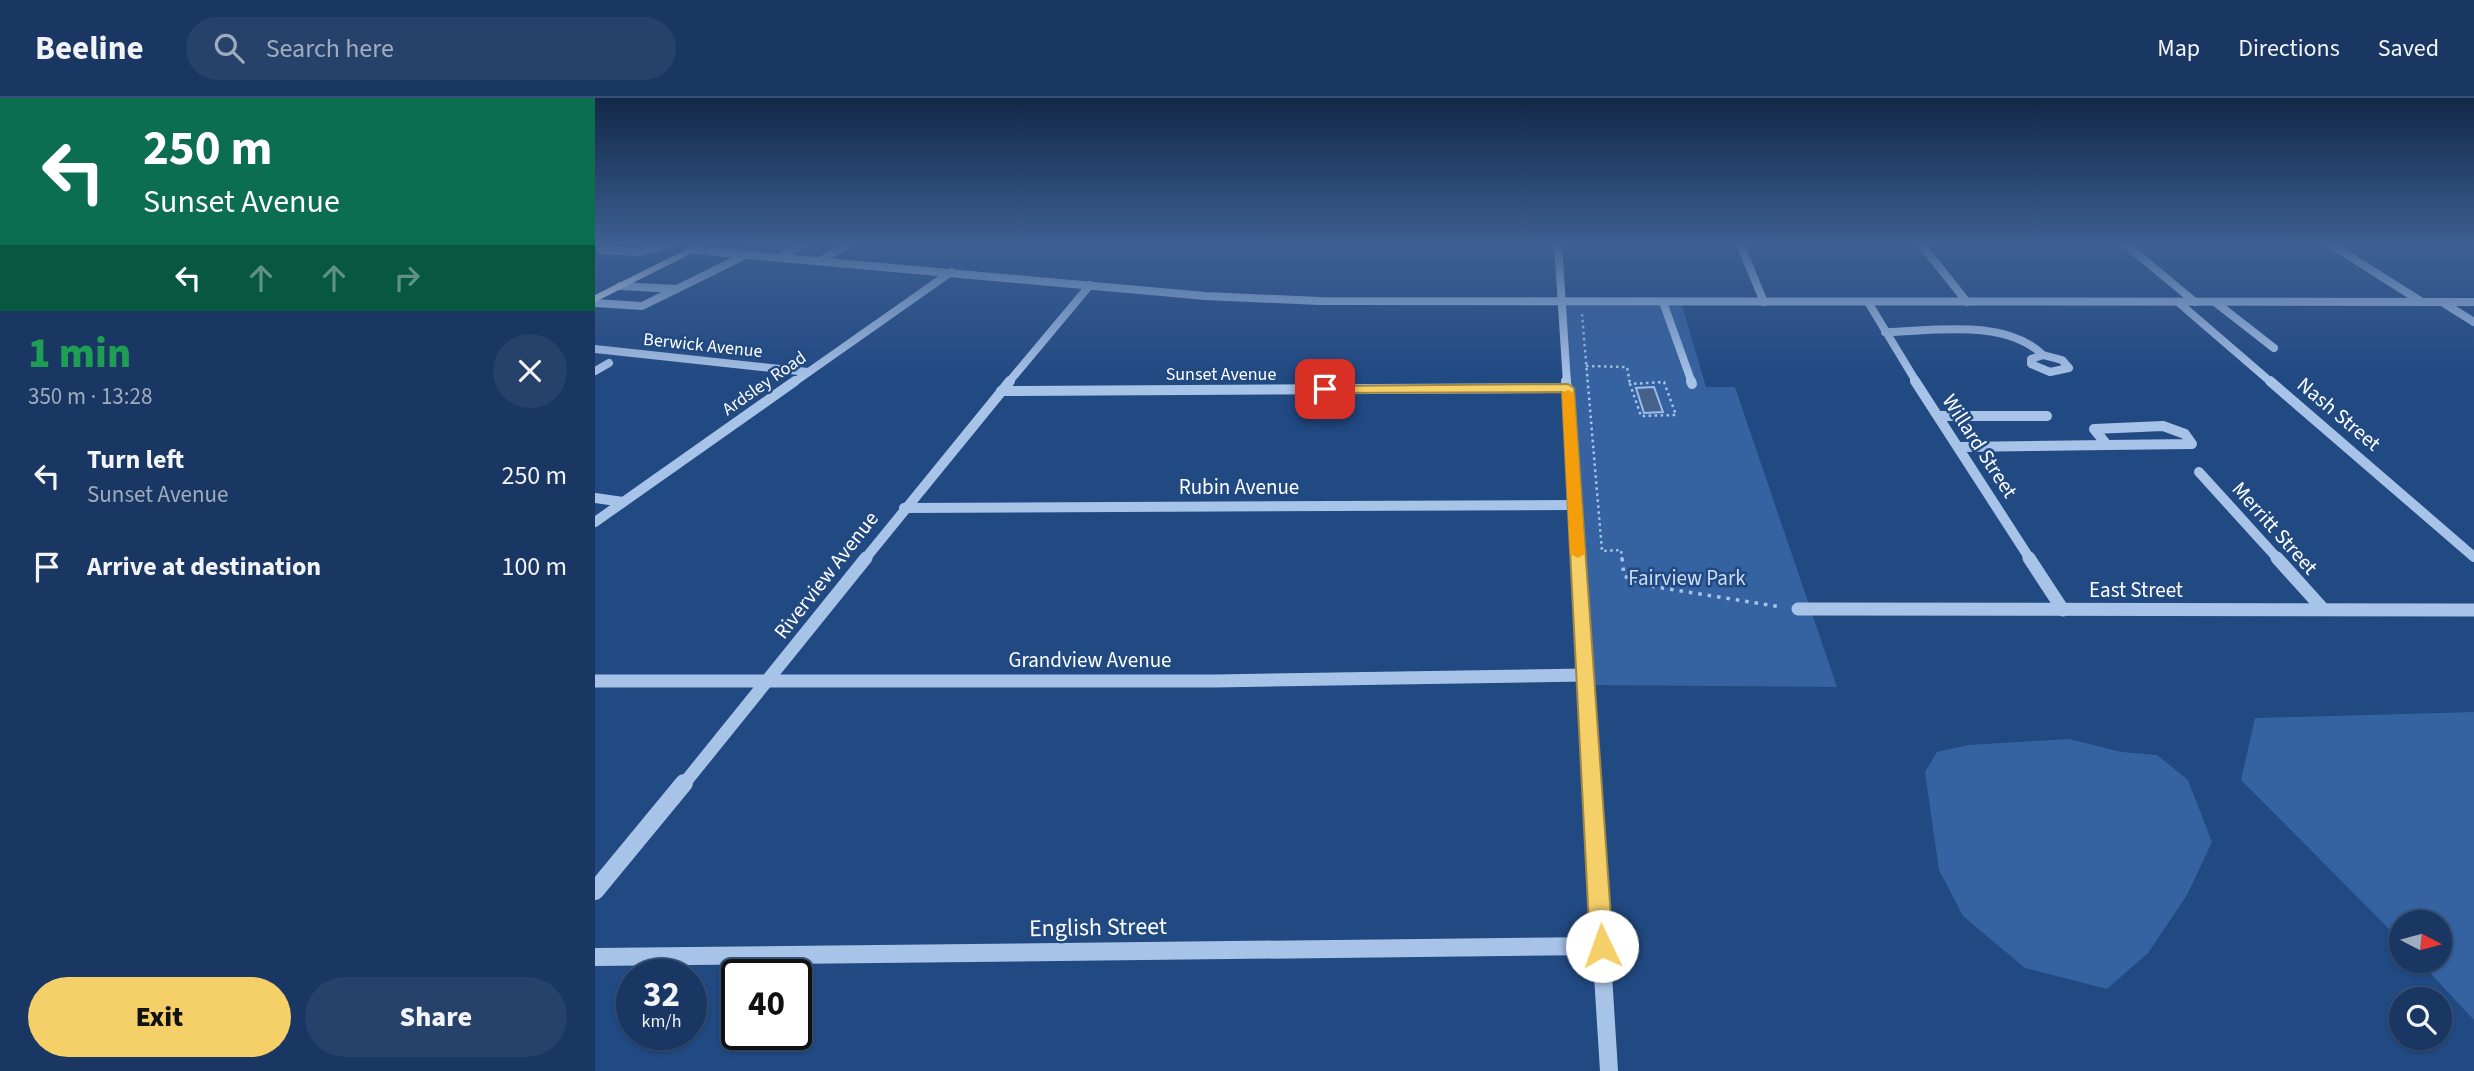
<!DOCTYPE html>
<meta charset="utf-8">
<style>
body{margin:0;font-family:"Source Sans 3",sans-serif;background:#26426b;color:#f1f3f6;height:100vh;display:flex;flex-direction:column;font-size:26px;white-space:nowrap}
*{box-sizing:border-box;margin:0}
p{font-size:23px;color:#9facbe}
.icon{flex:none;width:38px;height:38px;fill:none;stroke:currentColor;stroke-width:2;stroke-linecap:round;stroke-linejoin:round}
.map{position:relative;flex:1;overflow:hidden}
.sheet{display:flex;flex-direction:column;background:#193762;width:595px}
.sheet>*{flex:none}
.top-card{background:#0b6e4f;color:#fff;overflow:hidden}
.needle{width:46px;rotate:96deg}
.tools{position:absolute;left:1794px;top:812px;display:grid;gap:14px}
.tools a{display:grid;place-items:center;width:63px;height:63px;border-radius:50%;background:#193762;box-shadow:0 2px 5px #0004,0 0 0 2px #375177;font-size:35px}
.speed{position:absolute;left:21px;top:861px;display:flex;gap:14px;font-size:35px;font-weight:700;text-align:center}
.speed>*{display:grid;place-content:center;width:91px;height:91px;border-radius:50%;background:#193762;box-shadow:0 2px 5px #0004,0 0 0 2px #375177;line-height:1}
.speed small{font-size:18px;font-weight:400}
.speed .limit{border:4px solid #111;border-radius:10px;background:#fff;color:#111}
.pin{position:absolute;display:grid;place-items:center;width:60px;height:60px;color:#fff;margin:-30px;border-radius:14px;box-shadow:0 4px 10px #0006}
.me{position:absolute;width:77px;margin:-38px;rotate:357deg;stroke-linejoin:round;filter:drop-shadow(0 0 5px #0008)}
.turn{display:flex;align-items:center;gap:24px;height:147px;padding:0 28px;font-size:32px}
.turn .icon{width:91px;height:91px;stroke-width:2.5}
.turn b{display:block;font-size:49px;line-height:60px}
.lanes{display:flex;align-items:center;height:66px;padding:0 28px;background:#0003;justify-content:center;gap:35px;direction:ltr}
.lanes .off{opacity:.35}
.round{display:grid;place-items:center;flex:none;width:74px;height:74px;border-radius:37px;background:#26426b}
.summary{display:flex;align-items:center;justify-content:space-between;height:119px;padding:0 28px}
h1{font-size:42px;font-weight:800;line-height:52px;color:#1e9e55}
.button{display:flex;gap:14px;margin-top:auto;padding:14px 28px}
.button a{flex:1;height:80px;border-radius:42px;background:#f5d069;color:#111;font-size:28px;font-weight:800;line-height:80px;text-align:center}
.button a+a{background:#26426b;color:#f1f3f6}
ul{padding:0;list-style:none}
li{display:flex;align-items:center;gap:21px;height:91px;padding:0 28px}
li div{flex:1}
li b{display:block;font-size:26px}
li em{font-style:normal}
header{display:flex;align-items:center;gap:42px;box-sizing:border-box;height:98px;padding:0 35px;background:#193762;border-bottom:2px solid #375177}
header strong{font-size:33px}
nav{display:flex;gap:38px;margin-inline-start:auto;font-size:24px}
.search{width:490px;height:63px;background:#26426b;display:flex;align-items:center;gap:18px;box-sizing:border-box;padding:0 24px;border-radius:38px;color:#9facbe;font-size:26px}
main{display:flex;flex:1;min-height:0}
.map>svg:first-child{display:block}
.green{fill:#3562a0}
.water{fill:#45628c;stroke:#9bbde9;stroke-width:2}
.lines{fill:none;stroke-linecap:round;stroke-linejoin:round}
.path-far1{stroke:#a8c3e8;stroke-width:2.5;stroke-dasharray:2.5 3.5;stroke-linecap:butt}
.path{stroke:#a8c3e8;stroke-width:3.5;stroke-dasharray:3.5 6;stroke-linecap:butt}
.minor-far3{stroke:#a8c3e8;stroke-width:8}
.minor-far2{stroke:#a8c3e8;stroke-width:10}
.minor-far1{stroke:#a8c3e8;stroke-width:13}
.minor{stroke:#a8c3e8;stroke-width:18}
.major{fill:#eaf1fe;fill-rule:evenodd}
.wall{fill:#406293}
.shaded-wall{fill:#345078}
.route{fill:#f5d069;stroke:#9f8744;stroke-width:2}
.slow{fill:#f59e0b}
.labels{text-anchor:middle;stroke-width:5;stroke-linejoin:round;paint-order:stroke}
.far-street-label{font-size:18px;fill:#fff;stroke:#214982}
.street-label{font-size:21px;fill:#fff;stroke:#214982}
.park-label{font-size:21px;fill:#ccdef6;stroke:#214982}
.near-street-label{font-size:24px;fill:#fff;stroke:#214982}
</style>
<header>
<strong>Beeline</strong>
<div class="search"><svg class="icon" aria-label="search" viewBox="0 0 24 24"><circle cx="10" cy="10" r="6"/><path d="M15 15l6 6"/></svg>Search here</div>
<nav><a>Map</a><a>Directions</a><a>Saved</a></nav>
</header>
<main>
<section class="sheet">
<div class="top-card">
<div class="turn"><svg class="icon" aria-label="left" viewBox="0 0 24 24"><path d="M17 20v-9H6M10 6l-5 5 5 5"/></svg><div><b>250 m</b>Sunset Avenue</div></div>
<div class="lanes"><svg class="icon" aria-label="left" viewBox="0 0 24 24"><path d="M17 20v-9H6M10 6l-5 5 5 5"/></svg><svg class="icon off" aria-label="ahead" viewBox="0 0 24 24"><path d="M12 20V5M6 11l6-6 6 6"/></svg><svg class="icon off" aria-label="ahead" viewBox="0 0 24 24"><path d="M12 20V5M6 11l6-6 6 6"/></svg><svg class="icon off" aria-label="right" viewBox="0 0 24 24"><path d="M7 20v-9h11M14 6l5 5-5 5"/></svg></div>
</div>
<div class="summary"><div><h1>1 min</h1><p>350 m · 13:28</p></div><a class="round"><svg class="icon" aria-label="close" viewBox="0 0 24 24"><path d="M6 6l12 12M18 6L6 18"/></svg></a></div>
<ul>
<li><svg class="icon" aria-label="left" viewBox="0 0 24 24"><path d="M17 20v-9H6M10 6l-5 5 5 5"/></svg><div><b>Turn left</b><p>Sunset Avenue</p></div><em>250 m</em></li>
<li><svg class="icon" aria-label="arrive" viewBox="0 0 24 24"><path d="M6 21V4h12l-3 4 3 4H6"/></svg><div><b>Arrive at destination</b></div><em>100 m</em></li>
</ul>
<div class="button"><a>Exit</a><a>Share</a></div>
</section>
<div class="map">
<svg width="1879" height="973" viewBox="0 0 1879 973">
<rect width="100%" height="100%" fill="#214982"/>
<g class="green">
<path d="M 967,204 L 1086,204 L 1111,289 L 1140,289 L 1242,589 L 991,587 Z"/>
<path d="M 1879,614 L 1879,922 L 1824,863 L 1844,863 L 1844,824 L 1806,824 L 1806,843 L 1646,682 L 1660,620 Z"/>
<path d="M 1474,641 L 1527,654 L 1562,657 L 1593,682 L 1617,744 L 1592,797 L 1553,855 L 1512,891 L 1430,870 L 1368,818 L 1344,772 L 1330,674 L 1342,654 L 1373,647 Z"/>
</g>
<path class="water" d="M 1059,289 L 1068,314 L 1049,315 L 1041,290 Z"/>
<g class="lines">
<g class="path-far1">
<path d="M 987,216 L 1007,453 L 1026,452 L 1027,461"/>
<path d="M 991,268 L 1032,269 L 1035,286"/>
<path d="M 1069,284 L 1081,317 L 1046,318 L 1035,286 Z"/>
</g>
<path class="path" d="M 1027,460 L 1029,478 L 1049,487 L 1186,509"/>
<g class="minor-far3">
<path d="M 18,146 L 6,152 L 44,154 L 77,146"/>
<path d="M 963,146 L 972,285"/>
<path d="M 1145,146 L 1169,204"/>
<path d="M 1326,146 L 1372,204"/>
<path d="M 1530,146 L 1600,204"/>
<path d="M 1735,146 L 1827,204"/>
<path d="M 98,152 L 611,198 L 725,203 L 1879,204"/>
<path d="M 185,159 L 208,146"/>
<path d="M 225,163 L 253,146"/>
<path d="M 25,188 L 81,191"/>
<path d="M 1068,204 L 1097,285"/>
<path d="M 1273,204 L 1322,285"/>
<path d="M 1583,204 L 1677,285"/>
<path d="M 1620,204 L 1679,250"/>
<path d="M 1847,204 L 1879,224"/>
<path d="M 0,205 L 47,208 L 149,158"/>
<path d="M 1290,234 C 1339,233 1410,220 1448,257"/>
<path d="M 0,251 L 213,274"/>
<path d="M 1448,257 L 1467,262 L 1474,270 L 1455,274 L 1436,266 L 1436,261 Z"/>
<path d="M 0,273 L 14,265"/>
<path d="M 198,285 L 356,174"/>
<path d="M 413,285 L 495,187"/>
</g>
<g class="minor-far2">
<path d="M 971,283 L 982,461"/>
<path d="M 1096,283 L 1097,286"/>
<path d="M 1320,283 L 1435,461"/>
<path d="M 1675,283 L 1879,459"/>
<path d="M 406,293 L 973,290"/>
<path d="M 1343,318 L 1452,318"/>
<path d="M 1568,328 L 1590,336 L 1597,346 L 1512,347 L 1499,331 Z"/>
<path d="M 1363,349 L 1512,347"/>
<path d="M 1604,374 L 1683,461"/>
<path d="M 0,400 L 28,404"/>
<path d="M 309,410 L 980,407"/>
<path d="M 0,424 L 200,283"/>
<path d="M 270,461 L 415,283"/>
</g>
<g class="minor-far1">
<path d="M 982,460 L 996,687"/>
<path d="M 1434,460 L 1468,512"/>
<path d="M 1682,460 L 1728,511"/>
<path d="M 1203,511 L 1879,512"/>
<path d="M 0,583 L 620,583 L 990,577"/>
<path d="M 88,687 L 271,460"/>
</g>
<g class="minor">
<path d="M 996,685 L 1014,973"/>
<path d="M 0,793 L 89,685"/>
<path d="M 0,859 L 1007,848"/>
</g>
<path class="major" d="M 102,146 L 115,146 L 0,204 L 0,197 Z"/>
</g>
<path class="wall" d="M 141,146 L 195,146 L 185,152 L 154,149 L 153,147 Z"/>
<path class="shaded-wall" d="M 182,146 L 195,146 L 185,152 Z"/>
<linearGradient id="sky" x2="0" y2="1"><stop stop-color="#122848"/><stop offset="0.52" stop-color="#3d5f92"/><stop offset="1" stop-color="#3d5f92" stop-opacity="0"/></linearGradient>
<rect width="1879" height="282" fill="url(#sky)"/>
<path class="route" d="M 973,286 L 979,290 L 1018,848 L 1015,855 L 1007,858 L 999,855 L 995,848 L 967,294 L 730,295 L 723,291 L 730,288 Z"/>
<path class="slow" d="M 973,292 L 979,295 L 990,456 L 983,460 L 975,456 L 967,295 Z"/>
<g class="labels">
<g class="far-street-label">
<text transform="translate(108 247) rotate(6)" y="6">Berwick Avenue</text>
<text x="626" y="282">Sunset Avenue</text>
<text transform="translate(169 285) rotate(-35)" y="6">Ardsley Road</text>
</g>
<g class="street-label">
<text transform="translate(1744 316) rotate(40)" y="7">Nash Street</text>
<text transform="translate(1385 348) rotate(57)" y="7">Willard Street</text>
<text x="644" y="396">Rubin Avenue</text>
<text transform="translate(1680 430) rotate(48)" y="7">Merritt Street</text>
<text transform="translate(231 477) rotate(-52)" y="7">Riverview Avenue</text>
<text x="1541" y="499">East Street</text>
<text x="495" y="569">Grandview Avenue</text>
</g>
<g class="park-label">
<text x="1092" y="487">Fairview Park</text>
</g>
<g class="near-street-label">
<text transform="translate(503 829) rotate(-1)" y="8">English Street</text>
</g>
</g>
</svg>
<div class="tools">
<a><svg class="needle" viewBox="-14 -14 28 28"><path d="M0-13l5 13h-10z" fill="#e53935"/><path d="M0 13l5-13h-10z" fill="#9facbe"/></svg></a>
<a><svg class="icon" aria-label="search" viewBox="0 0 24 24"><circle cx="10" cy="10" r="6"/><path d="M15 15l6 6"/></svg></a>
</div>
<div class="speed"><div>32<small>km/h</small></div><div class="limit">40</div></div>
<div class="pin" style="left:730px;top:291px;background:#d93025"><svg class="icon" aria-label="arrive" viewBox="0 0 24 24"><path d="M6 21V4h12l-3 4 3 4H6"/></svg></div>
<svg class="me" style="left:1007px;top:848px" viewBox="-20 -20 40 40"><circle r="19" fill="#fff"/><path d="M0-13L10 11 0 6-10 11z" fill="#f5d069"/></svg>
</div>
</main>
